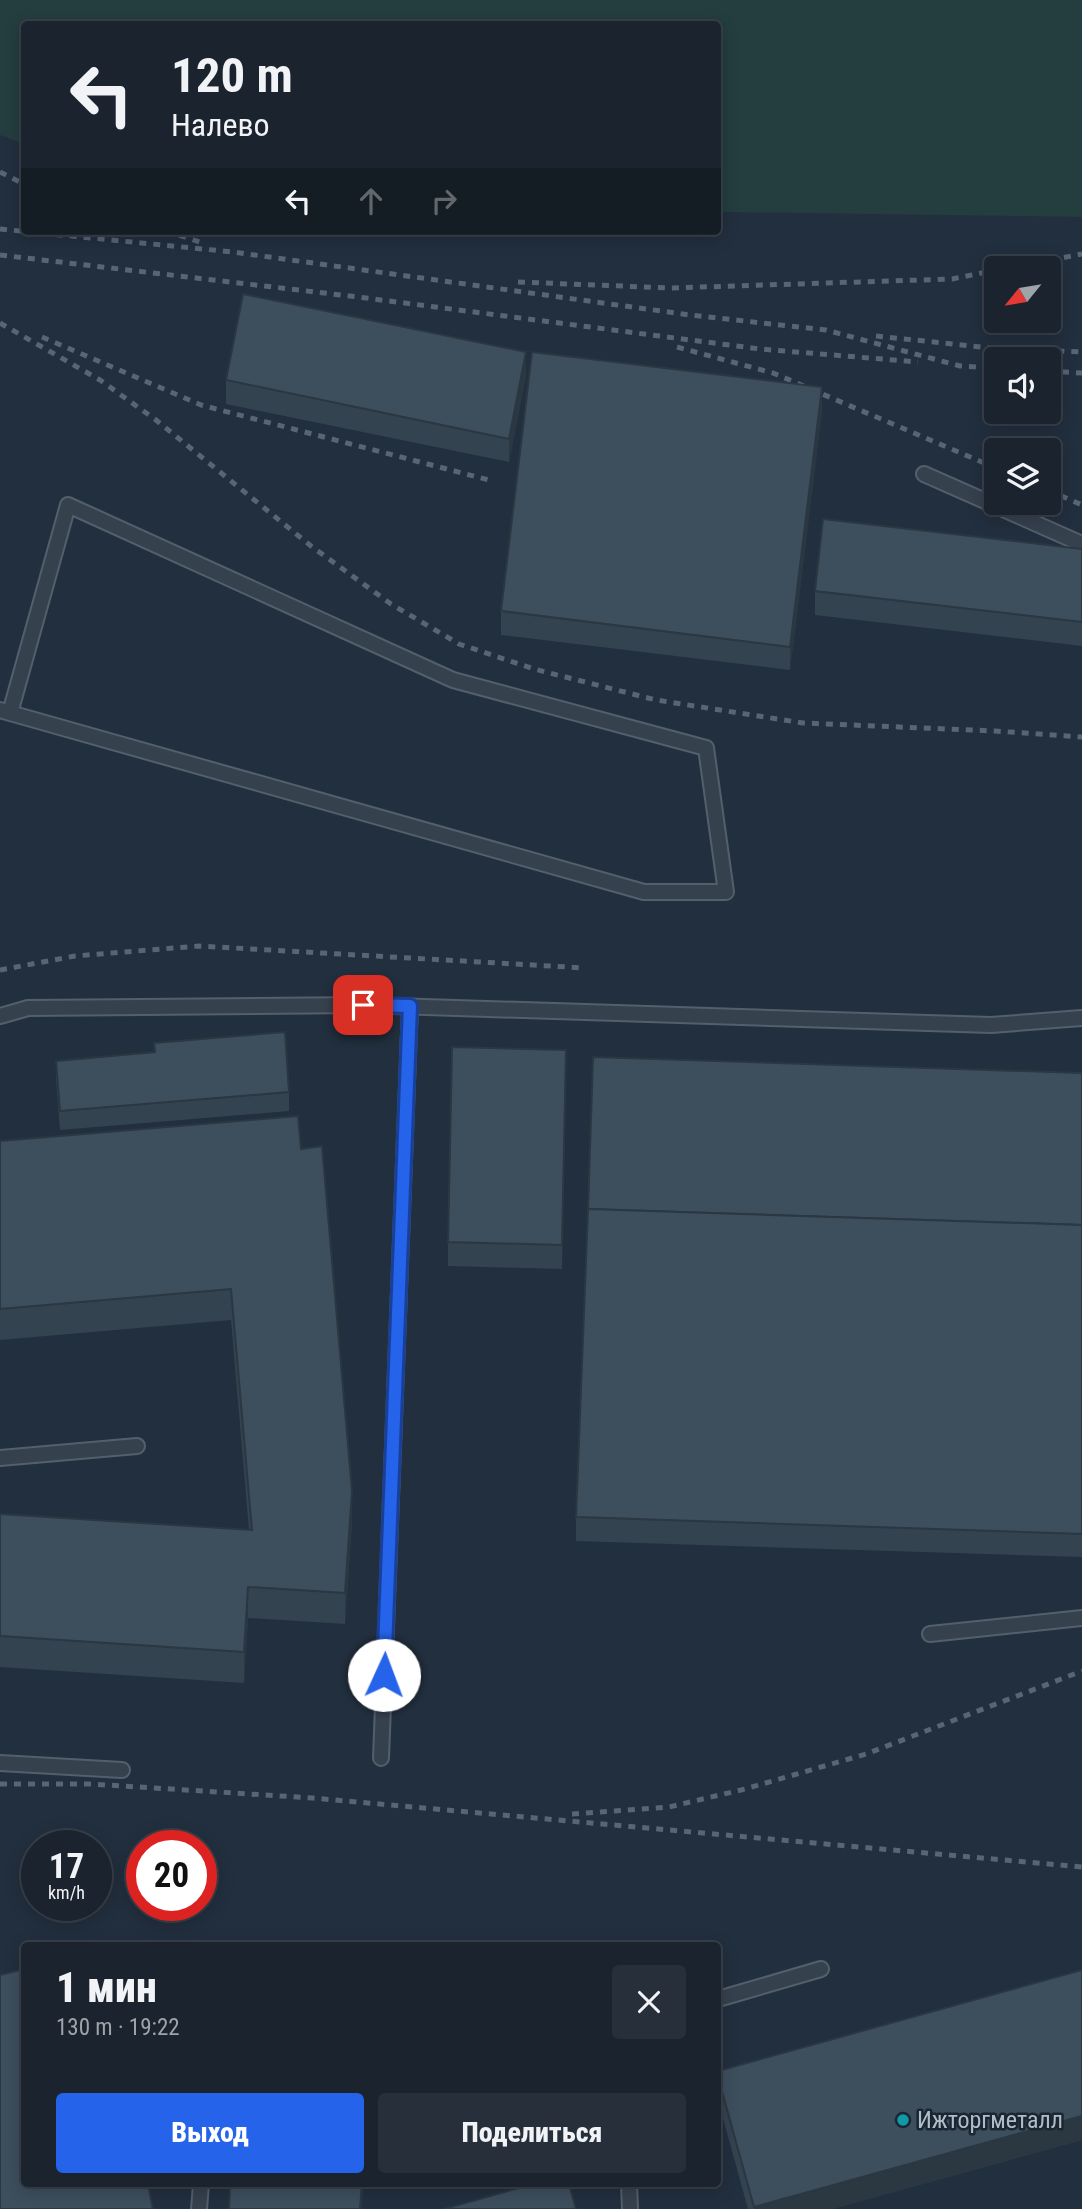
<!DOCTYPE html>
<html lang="ru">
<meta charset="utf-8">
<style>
body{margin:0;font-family:"Roboto Condensed",sans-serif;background:#272f3a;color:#f1f3f6;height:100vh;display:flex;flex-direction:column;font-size:26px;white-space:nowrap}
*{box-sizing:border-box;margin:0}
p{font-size:23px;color:#9fa4aa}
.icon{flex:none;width:38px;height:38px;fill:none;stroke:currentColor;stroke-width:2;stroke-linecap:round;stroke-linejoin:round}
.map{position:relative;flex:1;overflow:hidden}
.details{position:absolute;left:21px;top:1942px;width:700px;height:245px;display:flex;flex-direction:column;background:#1a232e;border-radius:7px;box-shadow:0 4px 18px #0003,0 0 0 2px #38404a}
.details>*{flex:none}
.hud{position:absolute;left:21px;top:21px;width:700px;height:214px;border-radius:7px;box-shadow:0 4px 18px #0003,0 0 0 2px #38404a;background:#1a232e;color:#f1f3f6;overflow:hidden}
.needle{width:46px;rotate:240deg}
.controls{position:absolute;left:984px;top:256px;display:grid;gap:14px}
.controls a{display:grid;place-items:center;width:77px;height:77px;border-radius:7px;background:#1a232e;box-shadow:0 4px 18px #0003,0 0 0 2px #38404a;font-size:35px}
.speed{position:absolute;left:21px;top:1830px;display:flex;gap:14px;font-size:35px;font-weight:700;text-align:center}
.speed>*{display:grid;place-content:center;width:91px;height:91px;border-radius:50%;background:#1a232e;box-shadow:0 4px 18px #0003,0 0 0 2px #38404a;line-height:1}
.speed small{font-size:18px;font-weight:400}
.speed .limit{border:10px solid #d22;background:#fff;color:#111}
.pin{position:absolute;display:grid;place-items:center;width:60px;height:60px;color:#fff;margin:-30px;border-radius:14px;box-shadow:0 4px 10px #0006}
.me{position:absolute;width:77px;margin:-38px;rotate:2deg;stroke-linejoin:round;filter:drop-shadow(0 0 5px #0008)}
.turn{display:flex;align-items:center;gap:24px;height:147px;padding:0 35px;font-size:32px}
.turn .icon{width:91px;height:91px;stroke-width:2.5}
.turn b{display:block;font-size:49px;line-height:60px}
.lanes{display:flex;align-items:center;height:66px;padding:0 35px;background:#0003;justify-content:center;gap:35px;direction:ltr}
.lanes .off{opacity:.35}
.round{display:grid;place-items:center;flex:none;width:74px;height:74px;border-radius:7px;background:#272f3a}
.head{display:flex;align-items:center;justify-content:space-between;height:119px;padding:0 35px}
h1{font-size:42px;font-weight:800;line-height:52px}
.button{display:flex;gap:14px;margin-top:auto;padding:14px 35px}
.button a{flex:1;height:80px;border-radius:7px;background:#2563eb;color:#fff;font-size:28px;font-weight:800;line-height:80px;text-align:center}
.button a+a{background:#272f3a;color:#f1f3f6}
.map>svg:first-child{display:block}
.green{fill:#243d3f}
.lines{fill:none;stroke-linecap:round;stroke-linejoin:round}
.service-casing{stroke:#545f6c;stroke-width:18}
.service{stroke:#36414e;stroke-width:14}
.rail{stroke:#576575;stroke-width:5;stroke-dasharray:7 7;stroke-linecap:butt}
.wall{fill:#344350}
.shaded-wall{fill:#2b3741}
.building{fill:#3d4e5d;stroke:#2b3741;stroke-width:2}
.route-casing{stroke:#184099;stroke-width:18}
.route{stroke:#2563eb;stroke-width:12}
.culture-dot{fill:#0f9aa8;stroke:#1b2633;stroke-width:2.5}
.labels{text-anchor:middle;stroke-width:5;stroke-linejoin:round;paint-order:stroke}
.poi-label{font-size:24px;fill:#b1bcc9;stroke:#1b2633;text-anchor:start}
</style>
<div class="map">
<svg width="1082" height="2209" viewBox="0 0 1082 2209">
<rect width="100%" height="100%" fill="#222f3e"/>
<path class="green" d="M 0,0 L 1082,0 L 1082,217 L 718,212 L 718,24 L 24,24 L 24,144 L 0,135 Z"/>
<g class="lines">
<g class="service-casing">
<g id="service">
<path d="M 924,474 L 1082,544"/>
<path d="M 0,710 L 10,713 L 644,892 L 726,892 L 706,748 L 453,680 L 68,505 L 10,713"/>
<path d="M 0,1016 L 28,1008 L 363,1005 L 991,1025 L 1082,1018"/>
<path d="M 0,1458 L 137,1446"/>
<path d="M 930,1634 L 1082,1618"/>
<path d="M 381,1758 L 410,1006"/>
<path d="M 0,1763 L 122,1770"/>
<path d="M 718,1999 L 821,1969"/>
<path d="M 629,2184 L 630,2209"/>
<path d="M 199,2209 L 201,2184"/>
</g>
</g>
<use href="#service" class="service"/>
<g class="rail">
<path d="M 0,172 L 24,184"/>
<path d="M 0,229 L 233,252 L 690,315 L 826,330 L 960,366 L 996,368"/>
<path d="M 166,231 L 203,243"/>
<path d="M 0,255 L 358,297 L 760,349 L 918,362"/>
<path d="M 1009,268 L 1082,254"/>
<path d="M 518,282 L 671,288 L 952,279 L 996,270"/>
<path d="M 0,323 L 100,380 L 156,420 L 311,546 L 391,604 L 459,644 L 534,669 L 656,700 L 803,723 L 995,731 L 1082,737"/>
<path d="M 876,336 L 991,348 L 1082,352"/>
<path d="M 42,337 L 201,405 L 489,480"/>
<path d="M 677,347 L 773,373 L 996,468"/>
<path d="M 1048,371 L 1082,373"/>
<path d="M 1048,490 L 1082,505"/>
<path d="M 0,970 L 75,956 L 199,946 L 585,968"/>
<path d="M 0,1784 L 91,1784 L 313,1798 L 1082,1867"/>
<path d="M 572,1814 L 669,1807 L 745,1789 L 866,1754 L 1082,1671"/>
</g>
</g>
<g class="wall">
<path d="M 526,376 L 509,462 L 226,404 L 226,380 Z"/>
<path d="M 822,411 L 790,670 L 501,635 L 501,611 Z"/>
<path d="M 1082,549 L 1082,646 L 815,615 L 815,591 Z"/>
<path d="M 154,1043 L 289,1092 L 289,1111 L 60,1130 L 56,1079 L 56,1061 L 154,1053 Z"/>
<path d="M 1082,1073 L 1082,1557 L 576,1541 L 576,1517 Z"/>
<path d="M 566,1074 L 562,1269 L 448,1266 L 448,1242 Z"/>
<path d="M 0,1141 L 301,1149 L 352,1523 L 345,1624 L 248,1618 L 244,1683 L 0,1667 L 0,1514 L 249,1530 L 231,1320 L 0,1340 Z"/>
<path d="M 1082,1970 L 1082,2140 L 832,2209 L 748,2209 L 718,2100 L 718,2071 Z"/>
</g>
<g class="shaded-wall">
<path d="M 526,352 L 526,376 L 509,462 L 509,439 Z"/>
<path d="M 822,387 L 822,411 L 790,670 L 790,647 Z"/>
<path d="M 352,1491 L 352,1523 L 345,1624 L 345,1593 Z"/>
<path d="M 248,1587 L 248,1618 L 244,1683 L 244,1652 Z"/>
<path d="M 1082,2116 L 1082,2140 L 832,2209 L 754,2209 L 754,2207 Z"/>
<path d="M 362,2184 L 364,2184 L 362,2209 L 360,2209 Z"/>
</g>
<g class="building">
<path d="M 243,294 L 526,352 L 509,439 L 226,380 Z"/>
<path d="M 532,352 L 822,387 L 790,647 L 501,611 Z"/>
<path d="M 823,519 L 1082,549 L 1082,622 L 815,591 Z"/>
<path d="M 285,1032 L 289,1092 L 60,1111 L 56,1061 L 155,1052 L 154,1043 Z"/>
<path d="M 452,1047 L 566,1050 L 562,1245 L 448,1242 Z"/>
<path d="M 593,1057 L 1082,1073 L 1082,1225 L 588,1209 Z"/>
<path d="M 298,1116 L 301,1149 L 322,1146 L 352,1491 L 345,1593 L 248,1587 L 244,1652 L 0,1636 L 0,1514 L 252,1530 L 231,1289 L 0,1309 L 0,1141 Z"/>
<path d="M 588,1209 L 1082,1225 L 1082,1534 L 576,1517 Z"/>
<path d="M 24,1969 L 24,2184 L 148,2184 L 153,2209 L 0,2209 L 0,1975 Z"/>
<path d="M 1082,1970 L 1082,2116 L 754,2207 L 718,2077 L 718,2071 Z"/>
<path d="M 230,2184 L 362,2184 L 360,2209 L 229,2209 Z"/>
<path d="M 533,2184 L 569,2184 L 576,2209 L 444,2209 Z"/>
</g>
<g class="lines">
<g class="route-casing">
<path id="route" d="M 363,1005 L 410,1006 L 384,1675"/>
</g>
<use href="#route" class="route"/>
</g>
<circle class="culture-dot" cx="903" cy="2120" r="7"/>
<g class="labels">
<g class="poi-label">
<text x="917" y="2128">Ижторгметалл</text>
</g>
</g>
</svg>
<div class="controls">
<a><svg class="needle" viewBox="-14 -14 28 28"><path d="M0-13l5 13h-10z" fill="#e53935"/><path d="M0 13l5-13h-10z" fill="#9fa4aa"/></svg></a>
<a><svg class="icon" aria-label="sound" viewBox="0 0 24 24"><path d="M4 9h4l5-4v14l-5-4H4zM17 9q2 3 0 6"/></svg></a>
<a><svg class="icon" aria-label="layers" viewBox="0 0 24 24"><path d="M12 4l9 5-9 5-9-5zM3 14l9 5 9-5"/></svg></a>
</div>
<div class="speed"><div>17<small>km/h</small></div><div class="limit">20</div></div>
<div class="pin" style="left:363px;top:1005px;background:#d93025"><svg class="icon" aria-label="arrive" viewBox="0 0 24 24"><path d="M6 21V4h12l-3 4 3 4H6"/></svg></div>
<svg class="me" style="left:384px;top:1675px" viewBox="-20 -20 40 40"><circle r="19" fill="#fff"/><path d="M0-13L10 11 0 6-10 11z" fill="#2563eb"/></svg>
<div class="hud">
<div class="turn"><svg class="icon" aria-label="left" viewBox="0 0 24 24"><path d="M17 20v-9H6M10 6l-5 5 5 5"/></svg><div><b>120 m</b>Налево</div></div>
<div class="lanes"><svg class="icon" aria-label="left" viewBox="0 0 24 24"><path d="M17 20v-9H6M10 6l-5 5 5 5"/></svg><svg class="icon off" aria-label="ahead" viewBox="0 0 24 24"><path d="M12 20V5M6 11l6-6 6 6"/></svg><svg class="icon off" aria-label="right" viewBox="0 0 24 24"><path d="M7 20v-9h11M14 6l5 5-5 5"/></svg></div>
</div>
<section class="details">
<div class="head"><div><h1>1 мин</h1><p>130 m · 19:22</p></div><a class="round"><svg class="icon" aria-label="close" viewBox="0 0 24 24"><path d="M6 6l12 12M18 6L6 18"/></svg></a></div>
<div class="button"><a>Выход</a><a>Поделиться</a></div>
</section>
</div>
